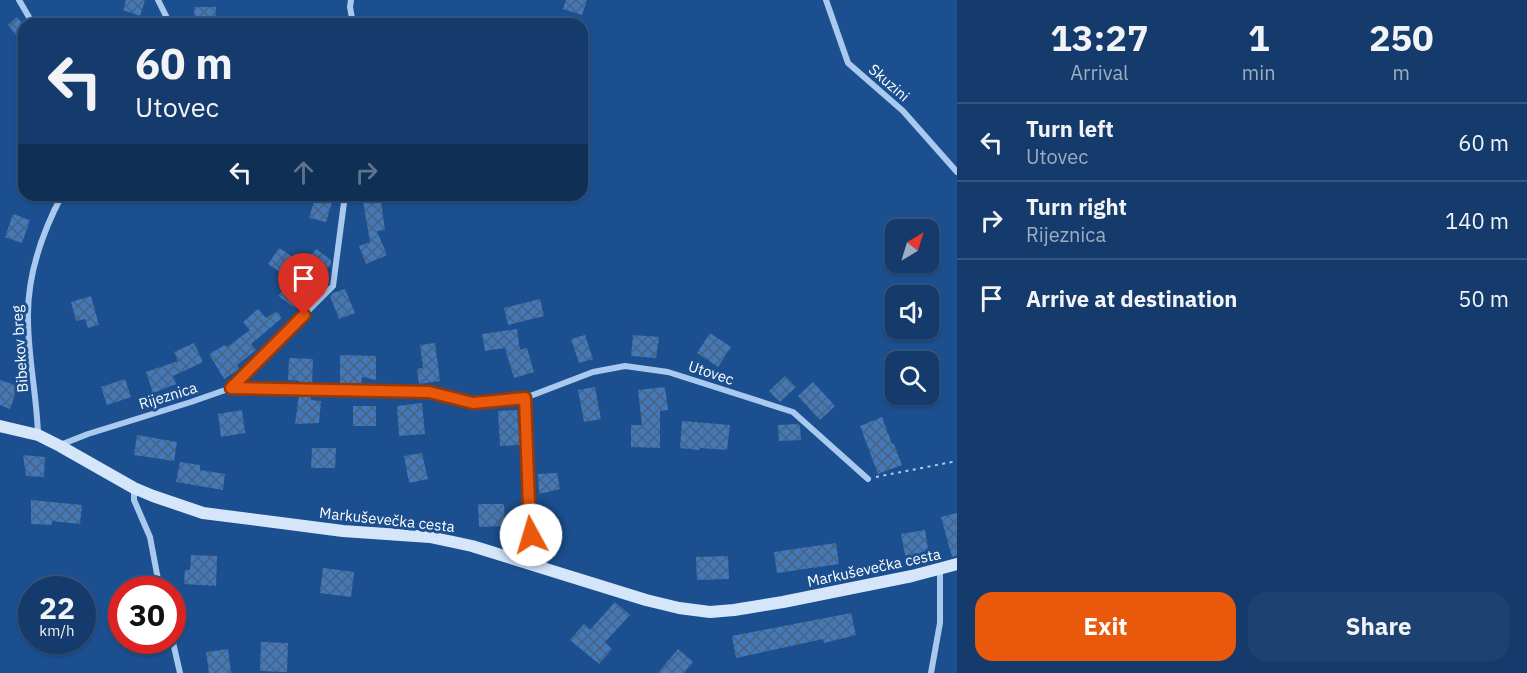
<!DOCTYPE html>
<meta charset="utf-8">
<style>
body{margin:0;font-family:"IBM Plex Sans",sans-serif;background:#1d4271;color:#f1f3f6;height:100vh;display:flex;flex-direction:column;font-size:22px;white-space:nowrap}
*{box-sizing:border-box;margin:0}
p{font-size:20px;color:#9dadc1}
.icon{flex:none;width:33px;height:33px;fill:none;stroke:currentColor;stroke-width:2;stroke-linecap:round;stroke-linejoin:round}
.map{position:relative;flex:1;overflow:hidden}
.sheet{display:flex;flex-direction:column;background:#143b6b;width:570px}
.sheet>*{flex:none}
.top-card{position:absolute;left:18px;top:18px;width:570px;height:183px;border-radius:18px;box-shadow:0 2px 4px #0004,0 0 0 2px #33557e;background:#143b6b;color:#f1f3f6;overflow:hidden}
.needle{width:39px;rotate:38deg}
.fabs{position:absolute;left:885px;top:219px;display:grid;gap:12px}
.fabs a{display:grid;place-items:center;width:54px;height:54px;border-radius:12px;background:#143b6b;box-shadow:0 2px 4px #0004,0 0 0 2px #33557e;font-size:30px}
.speed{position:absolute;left:18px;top:576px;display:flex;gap:12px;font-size:30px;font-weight:700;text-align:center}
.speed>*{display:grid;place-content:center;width:78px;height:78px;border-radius:50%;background:#143b6b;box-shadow:0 2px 4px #0004,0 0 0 2px #33557e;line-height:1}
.speed small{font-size:15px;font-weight:400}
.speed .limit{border:9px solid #d22;background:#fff;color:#111}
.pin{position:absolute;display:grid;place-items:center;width:51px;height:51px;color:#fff;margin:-62px -26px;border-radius:50% 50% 50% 0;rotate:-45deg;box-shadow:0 0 6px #0007}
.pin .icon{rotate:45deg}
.me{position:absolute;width:66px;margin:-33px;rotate:354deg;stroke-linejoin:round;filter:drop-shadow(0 0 4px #0008)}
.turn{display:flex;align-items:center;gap:21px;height:126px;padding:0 18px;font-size:27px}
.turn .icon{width:78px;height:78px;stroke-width:2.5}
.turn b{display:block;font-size:42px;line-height:51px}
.lanes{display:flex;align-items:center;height:57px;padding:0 18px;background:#0003;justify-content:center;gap:30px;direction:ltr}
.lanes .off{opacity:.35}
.eta{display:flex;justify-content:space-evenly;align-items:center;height:102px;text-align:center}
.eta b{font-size:36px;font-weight:700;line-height:42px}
.button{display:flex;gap:12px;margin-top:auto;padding:12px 18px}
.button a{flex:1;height:69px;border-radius:18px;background:#ea580c;color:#fff;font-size:24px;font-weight:700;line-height:69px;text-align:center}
.button a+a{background:#1d4271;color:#f1f3f6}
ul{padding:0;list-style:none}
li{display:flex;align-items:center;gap:18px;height:78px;padding:0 18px;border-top:2px solid #33557e}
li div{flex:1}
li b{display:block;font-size:22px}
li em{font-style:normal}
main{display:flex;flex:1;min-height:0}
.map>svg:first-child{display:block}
.building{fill:url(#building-cross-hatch)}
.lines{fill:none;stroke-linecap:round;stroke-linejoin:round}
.path{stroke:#a9c9ee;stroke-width:2;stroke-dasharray:3 4.5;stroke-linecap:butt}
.minor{stroke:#a9c9ee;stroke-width:6}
.secondary{stroke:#d6e6fa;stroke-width:12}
.route-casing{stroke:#983908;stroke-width:15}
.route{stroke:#ea580c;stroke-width:10}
.labels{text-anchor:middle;stroke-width:6;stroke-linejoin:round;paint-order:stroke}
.street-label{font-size:15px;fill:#fff;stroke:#1b4f8f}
</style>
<main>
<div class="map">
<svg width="957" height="673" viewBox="0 0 957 673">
<defs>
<pattern id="building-cross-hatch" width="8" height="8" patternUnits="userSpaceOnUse" patternTransform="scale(1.5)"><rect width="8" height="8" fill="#4478b7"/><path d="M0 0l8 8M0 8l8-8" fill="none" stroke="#486282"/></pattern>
</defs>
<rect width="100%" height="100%" fill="#1b4f8f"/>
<g class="building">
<path d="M 126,0 L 145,0 L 140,16 L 123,10 Z"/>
<path d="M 566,0 L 587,0 L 582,15 L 563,9 Z"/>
<path d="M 194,7 L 216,7 L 215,24 L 195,24 Z"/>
<path d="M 17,17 L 24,25 L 24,45 L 8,25 Z"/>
<path d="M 316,195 L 334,195 L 326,222 L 309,218 Z"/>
<path d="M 362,195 L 380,195 L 385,230 L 377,231 L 387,255 L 366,264 L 359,246 L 370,242 Z"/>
<path d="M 13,214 L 30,220 L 22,243 L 5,237 Z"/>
<path d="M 279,248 L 304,264 L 316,249 L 331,260 L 331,264 L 322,276 L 320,272 L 295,308 L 278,296 L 291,279 L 268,264 Z"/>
<path d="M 345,289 L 355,313 L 339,319 L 330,296 L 333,293 Z"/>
<path d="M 91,296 L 99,325 L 88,328 L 85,319 L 76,321 L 71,302 Z"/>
<path d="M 540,299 L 544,316 L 508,325 L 504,308 Z"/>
<path d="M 258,309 L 266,318 L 277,311 L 282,318 L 251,344 L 256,350 L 237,365 L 239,369 L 224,379 L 209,354 L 225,345 L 227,347 L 250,330 L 243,322 Z"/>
<path d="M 517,329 L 520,350 L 527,348 L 534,372 L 514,378 L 505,348 L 485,351 L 482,334 Z"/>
<path d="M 710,333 L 731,347 L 718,367 L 697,353 Z"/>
<path d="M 585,335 L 593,359 L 579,363 L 571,339 Z"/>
<path d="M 633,335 L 659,337 L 656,358 L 631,356 Z"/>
<path d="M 194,343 L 203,362 L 173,376 L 176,384 L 153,393 L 146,372 L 178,361 L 174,352 Z"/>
<path d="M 435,343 L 440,381 L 419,384 L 417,369 L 423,368 L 420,345 Z"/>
<path d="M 340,355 L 376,356 L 376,380 L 362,377 L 361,385 L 340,384 Z"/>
<path d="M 289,358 L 313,359 L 312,384 L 300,384 L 300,381 L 288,380 Z"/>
<path d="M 785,376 L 796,387 L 780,402 L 769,391 Z"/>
<path d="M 125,379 L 131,397 L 107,405 L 101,387 Z"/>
<path d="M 0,380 L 18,386 L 10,409 L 0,405 Z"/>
<path d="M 813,382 L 835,406 L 820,420 L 798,396 Z"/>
<path d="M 595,387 L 601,419 L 584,422 L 578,390 Z"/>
<path d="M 665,387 L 668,410 L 660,411 L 660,448 L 631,447 L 631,425 L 642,425 L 638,390 Z"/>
<path d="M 299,395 L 311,395 L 311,400 L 321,401 L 319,423 L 295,424 Z"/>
<path d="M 422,403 L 425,434 L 399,436 L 397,406 Z"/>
<rect x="353" y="406" width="23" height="20"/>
<path d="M 242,410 L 245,433 L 221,437 L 218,414 Z"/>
<path d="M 517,410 L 520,445 L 500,446 L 498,411 Z"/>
<path d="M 882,417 L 892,444 L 894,444 L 902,465 L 878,474 L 860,426 Z"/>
<path d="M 682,421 L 730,425 L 727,450 L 700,448 L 699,450 L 680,448 Z"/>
<path d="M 798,424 L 800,426 L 801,440 L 779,441 L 778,425 Z"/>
<path d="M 137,435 L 177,442 L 174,461 L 134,455 Z"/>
<path d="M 312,448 L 336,448 L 335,468 L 311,468 Z"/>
<path d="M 422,453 L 428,479 L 409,483 L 404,456 Z"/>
<path d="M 23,455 L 45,457 L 44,477 L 26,476 Z"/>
<path d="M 180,462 L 200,465 L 200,470 L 225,474 L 223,490 L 176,482 Z"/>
<path d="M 557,473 L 560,489 L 539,494 L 538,474 Z"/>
<path d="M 31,500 L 82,505 L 80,524 L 52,521 L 52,525 L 31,524 Z"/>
<path d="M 478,504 L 504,504 L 505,526 L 479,527 Z"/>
<path d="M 957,513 L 957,556 L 952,557 L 941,517 Z"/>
<path d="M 925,530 L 929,555 L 906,559 L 901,534 Z"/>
<path d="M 836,543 L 839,564 L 777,573 L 774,552 Z"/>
<path d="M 191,555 L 217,556 L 216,586 L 184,584 L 185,570 L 190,570 Z"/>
<path d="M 728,556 L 729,579 L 697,580 L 696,557 Z"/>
<path d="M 323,568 L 354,572 L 351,597 L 320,593 Z"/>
<path d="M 615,602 L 630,615 L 605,642 L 612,649 L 599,664 L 570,640 L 584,624 L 590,630 Z"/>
<path d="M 851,613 L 856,635 L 824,643 L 823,639 L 736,658 L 732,636 Z"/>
<path d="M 261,642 L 288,643 L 287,672 L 260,671 Z"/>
<path d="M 228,649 L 231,673 L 209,673 L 206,652 Z"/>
<path d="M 678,649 L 693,662 L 684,673 L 658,673 Z"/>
</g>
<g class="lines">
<path class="path" d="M 876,477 L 957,461"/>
<g class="minor">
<path d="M 19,0 L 33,24"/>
<path d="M 158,0 L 170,24"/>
<path d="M 351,0 L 350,7 L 353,24"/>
<path d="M 826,0 L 848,63 L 903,111 L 957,172"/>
<path d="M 231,388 L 429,392 L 473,403 L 525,398 L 593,372 L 625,366 L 668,372 L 793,412 L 868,479"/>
<path d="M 525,398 L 529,506 L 532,535 L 528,563"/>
<path d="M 38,435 C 37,396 28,358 28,319 C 27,275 42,233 62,195"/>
<path d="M 60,445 L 88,434 L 191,402 L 231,388 L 333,286 L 345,195"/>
<path d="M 134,489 L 134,500 L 150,537 L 160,590"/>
<path d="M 172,638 L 180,673"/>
<path d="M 931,673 L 940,623 L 940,570"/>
</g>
<path class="secondary" d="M 0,426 L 38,435 L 60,446 L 134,488 L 153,496 L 203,513 L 343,531 L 430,537 L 472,546 L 646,600 L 679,608 L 710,612 L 734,610 L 783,602 L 912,576 L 957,564"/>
</g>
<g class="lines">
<g class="route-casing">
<path id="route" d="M 304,315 L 231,388 L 429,392 L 473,403 L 525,398 L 529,506 L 531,535"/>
</g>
<use href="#route" class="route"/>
</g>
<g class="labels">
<g class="street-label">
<text transform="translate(889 83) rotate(41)" y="5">Skuzini</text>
<text transform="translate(20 349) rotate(-94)" y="5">Bibekov breg</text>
<text transform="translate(711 373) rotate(18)" y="5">Utovec</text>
<text transform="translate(168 396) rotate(-17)" y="5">Rijeznica</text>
<text transform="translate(387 520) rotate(6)" y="5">Markuševečka cesta</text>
<text transform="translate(874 568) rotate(-12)" y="5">Markuševečka cesta</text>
</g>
</g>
</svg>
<div class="fabs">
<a><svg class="needle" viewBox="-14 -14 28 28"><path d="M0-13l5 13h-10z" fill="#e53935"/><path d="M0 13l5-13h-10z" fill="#9dadc1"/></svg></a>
<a><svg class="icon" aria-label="sound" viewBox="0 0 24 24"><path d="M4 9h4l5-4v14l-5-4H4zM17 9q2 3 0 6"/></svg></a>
<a><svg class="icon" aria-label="search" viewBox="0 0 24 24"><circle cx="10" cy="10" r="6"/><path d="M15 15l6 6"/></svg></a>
</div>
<div class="speed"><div>22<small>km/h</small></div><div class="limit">30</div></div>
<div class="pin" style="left:304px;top:315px;background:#d93025"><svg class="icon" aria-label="arrive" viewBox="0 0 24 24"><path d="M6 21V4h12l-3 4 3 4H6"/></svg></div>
<svg class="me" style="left:531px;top:535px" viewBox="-20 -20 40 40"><circle r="19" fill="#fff"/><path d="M0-13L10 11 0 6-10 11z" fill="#ea580c"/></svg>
<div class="top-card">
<div class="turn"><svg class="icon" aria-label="left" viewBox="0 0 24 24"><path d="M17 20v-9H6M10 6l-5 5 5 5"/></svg><div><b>60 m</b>Utovec</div></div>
<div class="lanes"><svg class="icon" aria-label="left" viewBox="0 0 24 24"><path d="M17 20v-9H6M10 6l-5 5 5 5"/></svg><svg class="icon off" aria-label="ahead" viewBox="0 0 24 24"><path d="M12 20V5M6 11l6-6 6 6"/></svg><svg class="icon off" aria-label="right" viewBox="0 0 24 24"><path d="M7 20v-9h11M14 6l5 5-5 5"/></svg></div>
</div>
</div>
<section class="sheet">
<div class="eta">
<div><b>13:27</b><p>Arrival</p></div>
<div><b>1</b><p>min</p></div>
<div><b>250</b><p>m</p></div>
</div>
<ul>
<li><svg class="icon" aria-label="left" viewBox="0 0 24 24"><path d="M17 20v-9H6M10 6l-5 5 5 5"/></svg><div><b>Turn left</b><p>Utovec</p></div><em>60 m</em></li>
<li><svg class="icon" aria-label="right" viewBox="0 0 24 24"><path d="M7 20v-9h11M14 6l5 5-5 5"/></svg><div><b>Turn right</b><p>Rijeznica</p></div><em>140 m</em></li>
<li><svg class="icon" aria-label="arrive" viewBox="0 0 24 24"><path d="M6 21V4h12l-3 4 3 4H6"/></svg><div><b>Arrive at destination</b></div><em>50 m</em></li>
</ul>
<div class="button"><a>Exit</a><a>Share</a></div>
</section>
</main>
